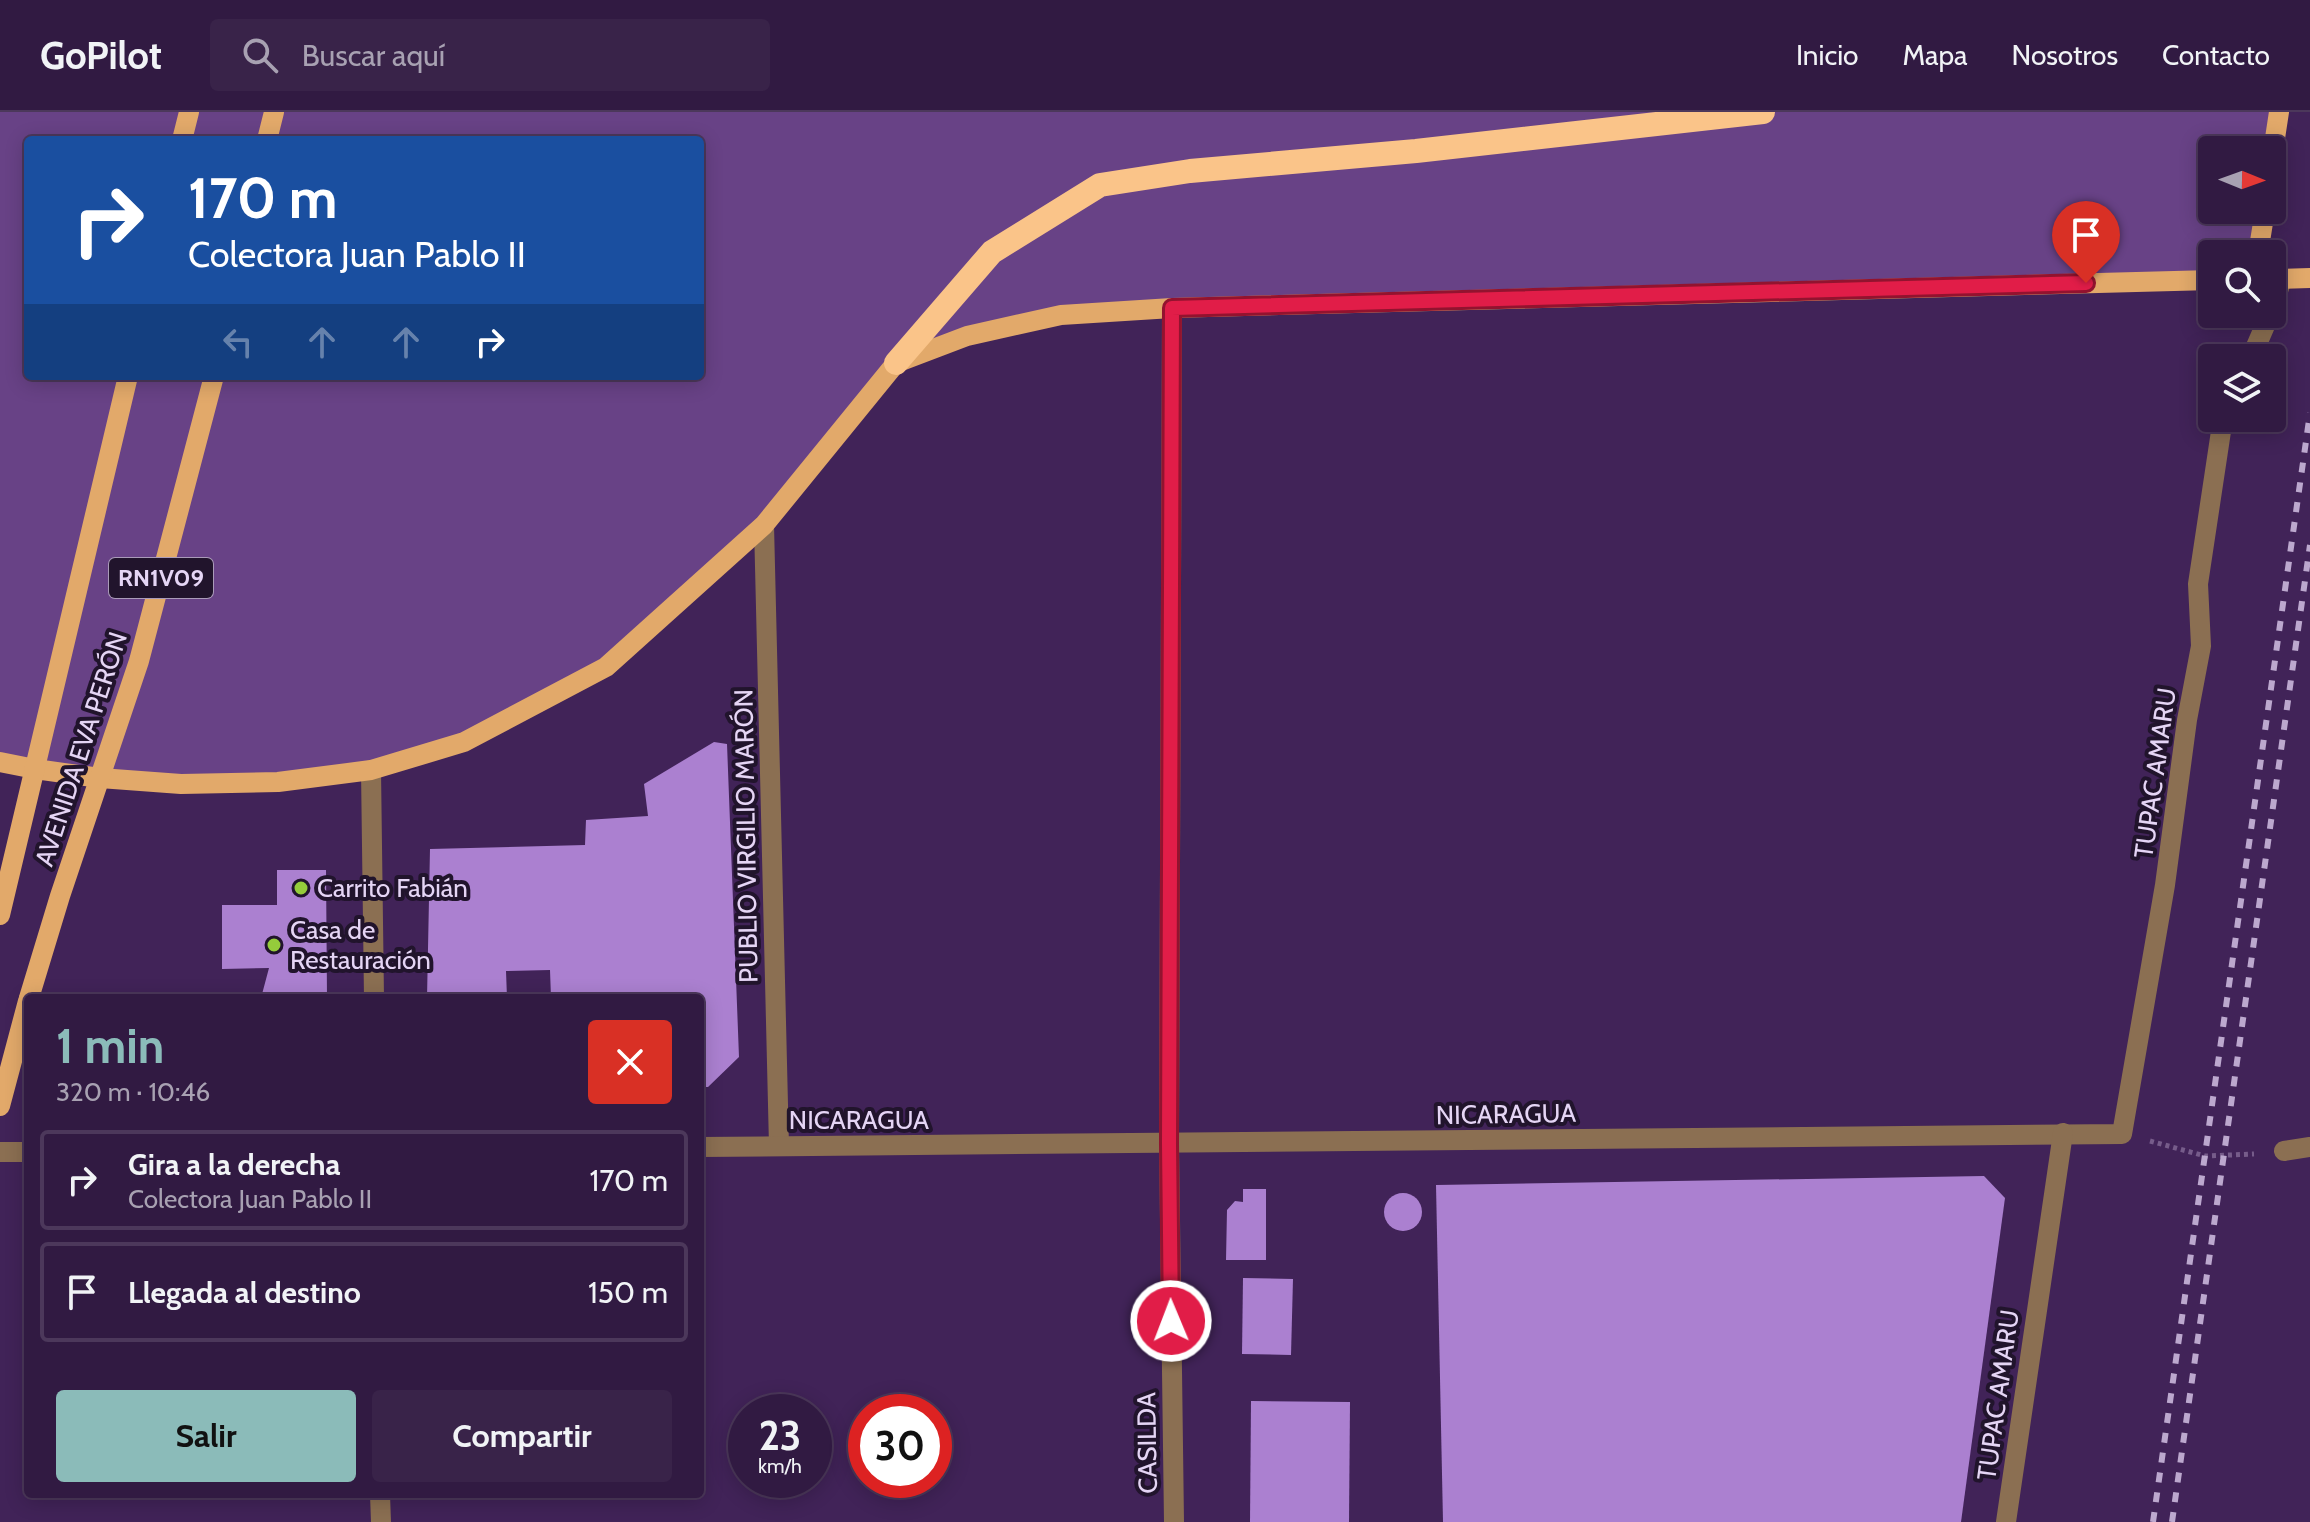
<!DOCTYPE html>
<html lang="es">
<meta charset="utf-8">
<style>
body{margin:0;font-family:Cabin,sans-serif;background:#392349;color:#f1f3f6;height:100vh;display:flex;flex-direction:column;font-size:30px;white-space:nowrap}
*{box-sizing:border-box;margin:0}
p{font-size:26px;color:#a8a1b2}
.icon{flex:none;width:44px;height:44px;fill:none;stroke:currentColor;stroke-width:2;stroke-linecap:round;stroke-linejoin:round}
.map{position:relative;flex:1;overflow:hidden}
.details{position:absolute;left:24px;top:882px;width:680px;height:504px;display:flex;flex-direction:column;background:#311a42;border-radius:8px;box-shadow:0 4px 20px #0003,0 0 0 2px #4c385b}
.details>*{flex:none}
.banner{position:absolute;left:24px;top:24px;width:680px;height:244px;border-radius:8px;box-shadow:0 4px 20px #0003,0 0 0 2px #4c385b;background:#1a4fa0;color:#fff;overflow:hidden}
.needle{width:52px;rotate:91deg}
.buttons{position:absolute;left:2198px;top:24px;display:grid;gap:16px}
.buttons a{display:grid;place-items:center;width:88px;height:88px;border-radius:8px;background:#311a42;box-shadow:0 4px 20px #0003,0 0 0 2px #4c385b;font-size:40px}
.speed{position:absolute;left:728px;top:1282px;display:flex;gap:16px;font-size:40px;font-weight:700;text-align:center}
.speed>*{display:grid;place-content:center;width:104px;height:104px;border-radius:50%;background:#311a42;box-shadow:0 4px 20px #0003,0 0 0 2px #4c385b;line-height:1}
.speed small{font-size:20px;font-weight:400}
.speed .limit{border:12px solid #d22;background:#fff;color:#111}
.pin{position:absolute;display:grid;place-items:center;width:68px;height:68px;color:#fff;margin:-82px -34px;border-radius:50% 50% 50% 0;rotate:-45deg;box-shadow:0 0 8px #0007}
.pin .icon{rotate:45deg}
.me{position:absolute;width:88px;margin:-44px;rotate:359deg;stroke-linejoin:round;filter:drop-shadow(0 0 6px #0008)}
.turn{display:flex;align-items:center;gap:28px;height:168px;padding:0 32px;font-size:36px}
.turn .icon{width:104px;height:104px;stroke-width:2.5}
.turn b{display:block;font-size:56px;line-height:68px}
.lanes{display:flex;align-items:center;height:76px;padding:0 32px;background:#0003;justify-content:center;gap:40px;direction:ltr}
.lanes .off{opacity:.35}
.round{display:grid;place-items:center;flex:none;width:84px;height:84px;border-radius:8px;background:#392349}
.summary{display:flex;align-items:center;justify-content:space-between;height:136px;padding:0 32px}
h1{font-size:48px;font-weight:700;line-height:60px;color:#8bbbb9}
.button{display:flex;gap:16px;margin-top:auto;padding:16px 32px}
.button a{flex:1;height:92px;border-radius:8px;background:#8bbbb9;color:#111;font-size:32px;font-weight:700;line-height:92px;text-align:center}
.button a+a{background:#392349;color:#f1f3f6}
ul{padding:0;list-style:none}
li{display:flex;align-items:center;gap:24px;height:100px;margin:0 16px 12px;padding:0 16px;border:4px solid #4c385b;border-radius:8px}
li div{flex:1}
li b{display:block;font-size:30px}
li em{font-style:normal}
header{display:flex;align-items:center;gap:48px;box-sizing:border-box;height:112px;padding:0 40px;background:#311a42;border-bottom:2px solid #4c385b}
header strong{font-size:38px}
nav{display:flex;gap:44px;margin-inline-start:auto;font-size:28px}
.search{width:560px;height:72px;background:#392349;display:flex;align-items:center;gap:20px;box-sizing:border-box;padding:0 28px;border-radius:8px;color:#a8a1b2;font-size:30px}
.map>svg:first-child{display:block}
.green{fill:#684286;fill-rule:evenodd}
.building{fill:#ab80d0}
.lines{fill:none;stroke-linecap:round;stroke-linejoin:round}
.path{stroke:#765c8a;stroke-width:5;stroke-dasharray:4 4;stroke-linecap:butt}
.minor{stroke:#8b6f52;stroke-width:20}
.major{stroke:#e2a96a;stroke-width:20}
.highway{stroke:#fac489;stroke-width:24}
.rail{stroke:#bca8ce;stroke-width:6;stroke-dasharray:10 10;stroke-linecap:butt}
.route-casing{stroke:#92132f;stroke-width:20}
.route{stroke:#e11d48;stroke-width:14}
.poi-dot{fill:#95cc3b;stroke:#21142c;stroke-width:3}
.labels{text-anchor:middle;stroke-width:8;stroke-linejoin:round;paint-order:stroke}
.shield{fill:#21142c;stroke:#aa9bb9;stroke-width:2}
.shield-label{font-size:24px;font-weight:bold;fill:#e5d5f5}
.street-label{font-size:26px;fill:#e5d5f5;stroke:#21142c}
.poi-label{font-size:26px;fill:#e5d5f5;stroke:#21142c;text-anchor:start}
</style>
<header>
<strong>GoPilot</strong>
<div class="search"><svg class="icon" aria-label="search" viewBox="0 0 24 24"><circle cx="10" cy="10" r="6"/><path d="M15 15l6 6"/></svg>Buscar aquí</div>
<nav><a>Inicio</a><a>Mapa</a><a>Nosotros</a><a>Contacto</a></nav>
</header>
<div class="map">
<svg width="2310" height="1410" viewBox="0 0 2310 1410">
<rect width="100%" height="100%" fill="#412358"/>
<path class="green" d="M 0,0 L 2279,0 L 2272,38 L 2212,38 L 2212,98 L 2265,98 L 2258,142 L 2212,142 L 2212,168 L 1061,203 L 896,252 L 764,413 L 606,555 L 464,630 L 278,670 L 0,650 ZM 28,28 L 700,28 L 700,264 L 28,264 Z"/>
<g class="building">
<path d="M 714,630 L 727,632 L 739,945 L 708,975 L 700,975 L 700,886 L 551,886 L 550,858 L 506,859 L 507,886 L 427,886 L 430,737 L 585,733 L 586,708 L 648,704 L 644,672 Z"/>
<path d="M 277,758 L 326,758 L 327,886 L 261,886 L 269,856 L 222,857 L 222,793 L 277,793 Z"/>
<path d="M 1984,1064 L 2005,1086 L 1961,1410 L 1443,1410 L 1436,1073 Z"/>
<path d="M 1243,1077 L 1266,1077 L 1266,1148 L 1226,1148 L 1227,1098 L 1235,1089 L 1243,1090 Z"/>
<circle cx="1403" cy="1100" r="19"/>
<path d="M 1243,1166 L 1293,1167 L 1291,1243 L 1242,1242 Z"/>
<path d="M 1251,1289 L 1350,1290 L 1349,1410 L 1250,1410 Z"/>
</g>
<g class="lines">
<path class="path" d="M 2150,1029 L 2205,1044 L 2254,1042"/>
<g class="minor">
<path d="M 1172,196 L 1169,1032 L 1174,1410"/>
<path d="M 2272,197 L 2282,167"/>
<path d="M 2251,246 L 2270,202"/>
<path d="M 764,413 L 779,1034"/>
<path d="M 371,658 L 374,886"/>
<path d="M 700,1035 L 2122,1022 L 2165,773 L 2187,608 L 2201,534 L 2198,472 L 2223,306"/>
<path d="M 2284,1039 L 2310,1035"/>
<path d="M 0,1040 L 28,1040"/>
<path d="M 380,1382 L 381,1410"/>
<path d="M 2006,1410 L 2063,1021"/>
</g>
<g class="major">
<path d="M 182,28 L 189,0"/>
<path d="M 267,28 L 274,0"/>
<path d="M 2272,46 L 2279,0"/>
<path d="M 2258,142 L 2265,98"/>
<path d="M 2272,167 L 2310,166"/>
<path d="M 0,650 L 35,657 L 100,666 L 181,672 L 278,670 L 371,658 L 464,630 L 606,555 L 764,413 L 896,251 L 967,224 L 1061,203 L 1172,196 L 2212,168"/>
<path d="M 0,803 L 128,264"/>
<path d="M 29,886 L 60,784 L 139,549 L 214,264"/>
<path d="M 0,994 L 28,889"/>
</g>
<path class="highway" d="M 896,251 L 992,140 L 1100,73 L 1190,59 L 1416,39 L 1763,0"/>
<g class="rail">
<path d="M 2153,1410 L 2310,301"/>
<path d="M 2172,1410 L 2310,433"/>
</g>
</g>
<g class="lines">
<g class="route-casing">
<path id="route" d="M 1171,1209 L 1169,1032 L 1172,196 L 2086,171"/>
</g>
<use href="#route" class="route"/>
</g>
<g class="poi-dot">
<circle cx="301" cy="776" r="8"/>
<circle cx="274" cy="833" r="8"/>
</g>
<g class="labels">
<rect class="shield" x="109" y="446" width="104" height="40" rx="6"/>
<g class="shield-label">
<text x="161" y="474">RN1V09</text>
</g>
<g class="street-label">
<text transform="translate(81 637) rotate(-72)" y="9">AVENIDA EVA PERÓN</text>
<text transform="translate(2155 661) rotate(-82)" y="9">TUPAC AMARU</text>
<text transform="translate(746 724) rotate(-91)" y="9">PUBLIO VIRGILIO MARÓN</text>
<text transform="translate(1506 1002) rotate(-1)" y="9">NICARAGUA</text>
<text x="859" y="1017">NICARAGUA</text>
<text transform="translate(1998 1283) rotate(-82)" y="9">TUPAC AMARU</text>
<text transform="translate(1147 1331) rotate(-91)" y="9">CASILDA</text>
</g>
<g class="poi-label">
<text x="317" y="785">Carrito Fabián</text>
<text x="290" y="827">Casa de<tspan x="290" dy="30">Restauración</tspan></text>
</g>
</g>
</svg>
<div class="buttons">
<a><svg class="needle" viewBox="-14 -14 28 28"><path d="M0-13l5 13h-10z" fill="#e53935"/><path d="M0 13l5-13h-10z" fill="#a8a1b2"/></svg></a>
<a><svg class="icon" aria-label="search" viewBox="0 0 24 24"><circle cx="10" cy="10" r="6"/><path d="M15 15l6 6"/></svg></a>
<a><svg class="icon" aria-label="layers" viewBox="0 0 24 24"><path d="M12 4l9 5-9 5-9-5zM3 14l9 5 9-5"/></svg></a>
</div>
<div class="speed"><div>23<small>km/h</small></div><div class="limit">30</div></div>
<div class="pin" style="left:2086px;top:171px;background:#d93025"><svg class="icon" aria-label="arrive" viewBox="0 0 24 24"><path d="M6 21V4h12l-3 4 3 4H6"/></svg></div>
<svg class="me" style="left:1171px;top:1209px" viewBox="-20 -20 40 40"><circle r="17" fill="#e11d48" stroke="#fff" stroke-width="3"/><path d="M0-11L8 9 0 5-8 9z" fill="#fff"/></svg>
<div class="banner">
<div class="turn"><svg class="icon" aria-label="right" viewBox="0 0 24 24"><path d="M7 20v-9h11M14 6l5 5-5 5"/></svg><div><b>170 m</b>Colectora Juan Pablo II</div></div>
<div class="lanes"><svg class="icon off" aria-label="left" viewBox="0 0 24 24"><path d="M17 20v-9H6M10 6l-5 5 5 5"/></svg><svg class="icon off" aria-label="ahead" viewBox="0 0 24 24"><path d="M12 20V5M6 11l6-6 6 6"/></svg><svg class="icon off" aria-label="ahead" viewBox="0 0 24 24"><path d="M12 20V5M6 11l6-6 6 6"/></svg><svg class="icon" aria-label="right" viewBox="0 0 24 24"><path d="M7 20v-9h11M14 6l5 5-5 5"/></svg></div>
</div>
<section class="details">
<div class="summary"><div><h1>1 min</h1><p>320 m · 10:46</p></div><a class="round" style="background:#d93025;color:#fff"><svg class="icon" aria-label="close" viewBox="0 0 24 24"><path d="M6 6l12 12M18 6L6 18"/></svg></a></div>
<ul>
<li><svg class="icon" aria-label="right" viewBox="0 0 24 24"><path d="M7 20v-9h11M14 6l5 5-5 5"/></svg><div><b>Gira a la derecha</b><p>Colectora Juan Pablo II</p></div><em>170 m</em></li>
<li><svg class="icon" aria-label="arrive" viewBox="0 0 24 24"><path d="M6 21V4h12l-3 4 3 4H6"/></svg><div><b>Llegada al destino</b></div><em>150 m</em></li>
</ul>
<div class="button"><a>Salir</a><a>Compartir</a></div>
</section>
</div>
